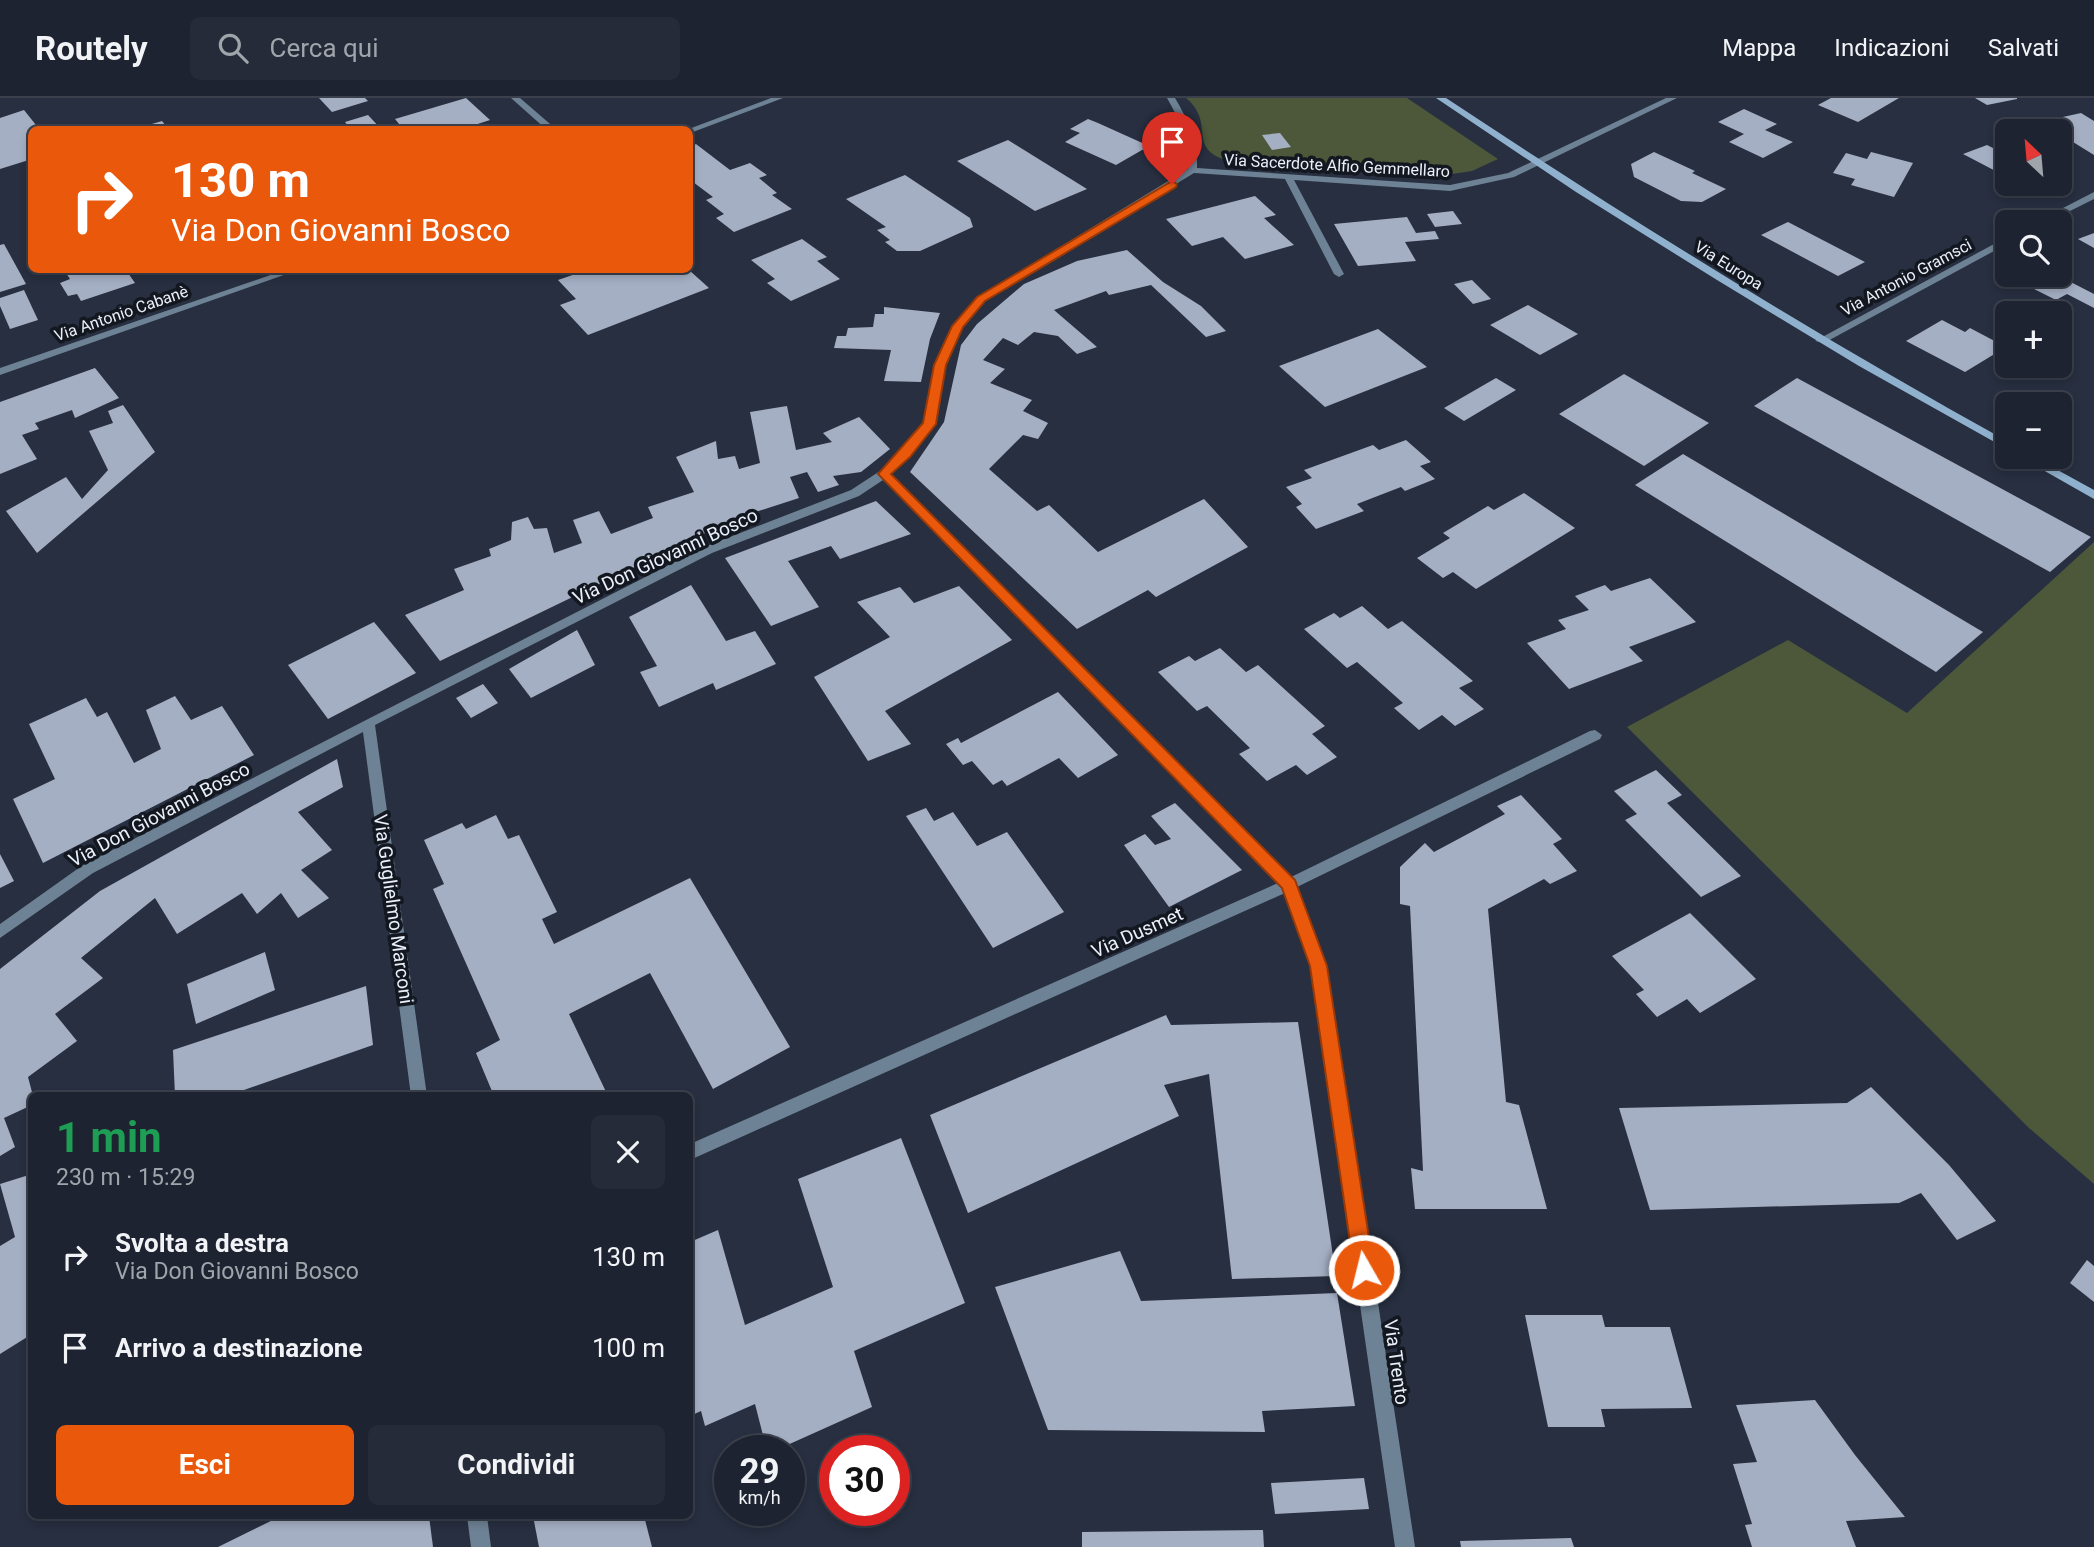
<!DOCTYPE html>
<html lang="it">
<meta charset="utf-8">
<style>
body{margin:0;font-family:Roboto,sans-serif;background:#252b38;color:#f1f3f6;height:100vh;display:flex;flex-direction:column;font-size:26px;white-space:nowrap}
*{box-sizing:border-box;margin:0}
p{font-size:23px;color:#a0a4ab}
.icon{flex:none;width:38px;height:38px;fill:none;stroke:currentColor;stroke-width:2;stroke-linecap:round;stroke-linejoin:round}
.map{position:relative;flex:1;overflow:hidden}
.details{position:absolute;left:28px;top:994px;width:665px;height:427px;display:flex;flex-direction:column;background:#1d2330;border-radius:10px;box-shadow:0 4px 10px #0003,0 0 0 2px #3b404c}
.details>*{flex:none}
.top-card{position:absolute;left:28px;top:28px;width:665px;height:147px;border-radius:10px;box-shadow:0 4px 10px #0003,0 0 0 2px #3b404c;background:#ea580c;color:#fff;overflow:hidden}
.needle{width:46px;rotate:334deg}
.fabs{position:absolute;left:1995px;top:21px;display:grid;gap:14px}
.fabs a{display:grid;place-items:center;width:77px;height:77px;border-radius:10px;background:#1d2330;box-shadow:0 4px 10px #0003,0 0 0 2px #3b404c;font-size:35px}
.speed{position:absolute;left:714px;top:1337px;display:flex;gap:14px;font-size:35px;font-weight:700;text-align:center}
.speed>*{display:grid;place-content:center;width:91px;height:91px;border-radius:50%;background:#1d2330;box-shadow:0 4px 10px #0003,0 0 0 2px #3b404c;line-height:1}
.speed small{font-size:18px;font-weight:400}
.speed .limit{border:10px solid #d22;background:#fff;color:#111}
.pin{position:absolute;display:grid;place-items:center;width:60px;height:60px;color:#fff;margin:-72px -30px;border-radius:50% 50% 50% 0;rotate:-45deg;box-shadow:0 0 7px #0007}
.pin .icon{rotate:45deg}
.me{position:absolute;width:77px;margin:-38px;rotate:352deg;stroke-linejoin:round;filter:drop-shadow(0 0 5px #0008)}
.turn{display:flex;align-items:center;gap:24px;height:147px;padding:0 28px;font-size:32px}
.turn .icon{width:91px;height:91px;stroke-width:2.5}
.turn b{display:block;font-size:49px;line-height:60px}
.round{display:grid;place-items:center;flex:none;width:74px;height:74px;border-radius:10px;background:#252b38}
.head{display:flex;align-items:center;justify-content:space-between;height:119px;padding:0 28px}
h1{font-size:42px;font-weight:700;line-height:52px;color:#1e9e55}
.primary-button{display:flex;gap:14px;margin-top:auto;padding:14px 28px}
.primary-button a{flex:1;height:80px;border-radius:10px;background:#ea580c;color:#fff;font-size:28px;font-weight:700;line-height:80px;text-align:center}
.primary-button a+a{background:#252b38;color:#f1f3f6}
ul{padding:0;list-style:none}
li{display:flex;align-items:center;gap:21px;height:91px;padding:0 28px}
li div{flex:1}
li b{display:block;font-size:26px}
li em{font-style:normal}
header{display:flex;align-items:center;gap:42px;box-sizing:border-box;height:98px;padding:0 35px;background:#1d2330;border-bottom:2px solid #3b404c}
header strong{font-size:33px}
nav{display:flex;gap:38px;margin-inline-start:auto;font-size:24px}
.search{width:490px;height:63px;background:#252b38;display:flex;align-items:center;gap:18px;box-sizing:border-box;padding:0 24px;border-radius:10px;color:#a0a4ab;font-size:26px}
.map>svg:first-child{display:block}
.green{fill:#4c5839}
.building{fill:#a5afc4}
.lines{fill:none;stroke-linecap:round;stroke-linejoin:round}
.street{fill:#6d8294;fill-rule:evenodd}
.secondary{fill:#90b1ce;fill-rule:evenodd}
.route{fill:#ea580c;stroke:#983908;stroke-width:2}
.labels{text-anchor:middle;stroke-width:7;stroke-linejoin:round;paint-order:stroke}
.far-street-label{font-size:16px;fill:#eaf0fb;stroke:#13171f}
.street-label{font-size:19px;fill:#eaf0fb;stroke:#13171f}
</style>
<header>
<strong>Routely</strong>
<div class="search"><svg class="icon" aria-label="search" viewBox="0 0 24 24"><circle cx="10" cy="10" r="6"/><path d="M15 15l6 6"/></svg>Cerca qui</div>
<nav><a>Mappa</a><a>Indicazioni</a><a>Salvati</a></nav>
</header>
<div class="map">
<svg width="2094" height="1449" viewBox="0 0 2094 1449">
<rect width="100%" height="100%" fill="#272f40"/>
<g class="green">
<path d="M 1186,0 L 1407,0 L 1498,61 L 1472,73 L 1439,78 L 1233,64 C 1183,52 1218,27 1186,0 Z"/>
<path d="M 2094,444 L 2094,1086 L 2029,1030 L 1627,629 L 1788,542 L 1907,615 Z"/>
</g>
<g class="building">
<path d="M 319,0 L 365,0 L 368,3 L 332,14 Z"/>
<path d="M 466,0 L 490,22 L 459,32 L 404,32 L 395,21 Z"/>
<path d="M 1831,0 L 1899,0 L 1858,24 L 1818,7 Z"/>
<path d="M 1975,0 L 2017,0 L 2017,1 L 1987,7 Z"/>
<path d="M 1744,11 L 1777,26 L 1765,32 L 1793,44 L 1763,60 L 1729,44 L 1744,36 L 1718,24 Z"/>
<path d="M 24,12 L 40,32 L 32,32 L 32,61 L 0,71 L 0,20 Z"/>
<path d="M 2081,15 L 2094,23 L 2094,57 L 2060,36 L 2060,33 L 2040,24 Z"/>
<path d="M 368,17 L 382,32 L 339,32 L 348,28 L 345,24 Z"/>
<path d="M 1088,21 L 1098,25 L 1149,48 L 1116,67 L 1065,44 L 1080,35 L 1070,31 Z"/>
<path d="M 162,23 L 169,32 L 135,32 L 135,31 Z"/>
<path d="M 1280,35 L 1291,49 L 1272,52 L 1262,37 Z"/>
<path d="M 1008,42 L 1087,91 L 1035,113 L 957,63 Z"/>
<path d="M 696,46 L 730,72 L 750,65 L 767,77 L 759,80 L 777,95 L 772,97 L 792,111 L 734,134 L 716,120 L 724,116 L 706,102 L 713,99 L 693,84 L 690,85 L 690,49 Z"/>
<path d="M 1987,47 L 1999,53 L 2007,50 L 2007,79 L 1963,56 Z"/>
<path d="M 1654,54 L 1695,73 L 1692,75 L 1726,91 L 1702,104 L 1681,103 L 1634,79 L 1631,66 Z"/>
<path d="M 1871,54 L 1913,65 L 1894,99 L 1851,87 L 1855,81 L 1833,75 L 1846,55 L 1867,61 Z"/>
<path d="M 905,77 L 970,120 L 973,129 L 920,153 L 897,153 L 885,144 L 890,142 L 877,132 L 886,129 L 846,101 Z"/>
<path d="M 1255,98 L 1276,117 L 1264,120 L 1294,147 L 1245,161 L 1223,139 L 1192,148 L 1166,121 Z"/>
<path d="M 1453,113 L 1462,126 L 1435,129 L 1427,116 Z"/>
<path d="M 1407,119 L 1416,135 L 1435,133 L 1439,141 L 1405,144 L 1416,163 L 1358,168 L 1334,126 Z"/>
<path d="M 1788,124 L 1865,164 L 1838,178 L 1761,137 Z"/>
<path d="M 2094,135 L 2094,150 L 2078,141 Z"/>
<path d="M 802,141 L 827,159 L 817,163 L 840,181 L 791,203 L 767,185 L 775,181 L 751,162 Z"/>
<path d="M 4,146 L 26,186 L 0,194 L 0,147 Z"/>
<path d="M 1127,152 L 1163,184 L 1201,208 L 1226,233 L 1206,239 L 1151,187 L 1109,197 L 1106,193 L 1054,212 L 1097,249 L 1077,256 L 1058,238 L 1034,234 L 1018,247 L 1003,240 L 983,262 L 1005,271 L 990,285 L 1032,302 L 1023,313 L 1048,325 L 1038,341 L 1023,337 L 989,371 L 1037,413 L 1049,407 L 1098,454 L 1204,401 L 1248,449 L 1156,499 L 1148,492 L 1077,531 L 910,374 L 944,324 L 961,247 L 977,226 L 1024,186 L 1077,163 Z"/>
<path d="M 78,172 L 126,172 L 135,185 L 81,203 L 77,196 L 68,198 L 60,185 L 70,181 L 66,175 Z"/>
<path d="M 587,172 L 640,172 L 645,176 L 656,172 L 689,172 L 709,190 L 588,237 L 560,207 L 576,201 L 558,182 Z"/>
<path d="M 2026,177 L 2057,177 L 2094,196 L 2094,210 L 2067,196 L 2056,202 L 2016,182 Z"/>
<path d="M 1472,182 L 1491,201 L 1473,206 L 1454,186 Z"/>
<path d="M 24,192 L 38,222 L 10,231 L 0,208 L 0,200 Z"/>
<path d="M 1528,207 L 1578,236 L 1540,257 L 1490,227 Z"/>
<path d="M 884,209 L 940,215 L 930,241 L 921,284 L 884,283 L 891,252 L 834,250 L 837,238 L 846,238 L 848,230 L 873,229 L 875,216 L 884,216 Z"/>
<path d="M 1942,222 L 1965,234 L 1970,230 L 2006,249 L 1965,274 L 1906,243 Z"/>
<path d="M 1378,231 L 1427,269 L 1325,309 L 1279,268 Z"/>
<path d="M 95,270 L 119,300 L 75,320 L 72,312 L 35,325 L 39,331 L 22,337 L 37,361 L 0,376 L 0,304 Z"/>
<path d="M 1624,276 L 1709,325 L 1644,368 L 1559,316 Z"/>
<path d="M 1496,280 L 1516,292 L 1464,323 L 1444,310 Z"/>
<path d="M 1797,280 L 2091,439 L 2050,474 L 1754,308 Z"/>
<path d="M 123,307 L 155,354 L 37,455 L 6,413 L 66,379 L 82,401 L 108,372 L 89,333 L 113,325 L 108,313 Z"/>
<path d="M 787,308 L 796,352 L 832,344 L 823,335 L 859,319 L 890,351 L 861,374 L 833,378 L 839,387 L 818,394 L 807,374 L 790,379 L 799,400 L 734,421 L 440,563 L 405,517 L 464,492 L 454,471 L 491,458 L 489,451 L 511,442 L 512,424 L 528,419 L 534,431 L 547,430 L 554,455 L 582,445 L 573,422 L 599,413 L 611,436 L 653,420 L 648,409 L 694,394 L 676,359 L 716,343 L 718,361 L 735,358 L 739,371 L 760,365 L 750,314 Z"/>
<path d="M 1406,342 L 1431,364 L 1420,368 L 1435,381 L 1405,393 L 1401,389 L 1357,406 L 1364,413 L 1316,431 L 1296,409 L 1302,406 L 1286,389 L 1312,380 L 1304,372 L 1373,347 L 1379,352 Z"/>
<path d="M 1683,356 L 1983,534 L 1936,574 L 1635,387 Z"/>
<path d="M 1524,395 L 1575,430 L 1476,491 L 1453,474 L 1443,480 L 1417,460 L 1450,440 L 1443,435 L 1488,408 L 1494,412 Z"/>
<path d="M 876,403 L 911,436 L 840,461 L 831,448 L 788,463 L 819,509 L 771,528 L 725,460 Z"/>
<path d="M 1650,480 L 1696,524 L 1629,549 L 1643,563 L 1569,591 L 1527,545 L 1566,531 L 1558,522 L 1589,512 L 1575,498 L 1605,487 L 1611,493 Z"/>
<path d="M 691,487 L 726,543 L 755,533 L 776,566 L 716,592 L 713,585 L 659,609 L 640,574 L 657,568 L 629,519 Z"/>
<path d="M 959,488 L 1012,542 L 885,613 L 911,646 L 868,663 L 814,579 L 890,539 L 857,504 L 900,489 L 914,505 Z"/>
<path d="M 1362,508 L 1388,531 L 1402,523 L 1473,583 L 1459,590 L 1484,611 L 1455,628 L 1442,617 L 1419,632 L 1394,610 L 1403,605 L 1357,564 L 1347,570 L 1304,531 L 1334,515 L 1340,520 Z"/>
<path d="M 374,524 L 416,575 L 328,621 L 288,567 Z"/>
<path d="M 577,532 L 595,567 L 531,600 L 509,571 Z"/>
<path d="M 1220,550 L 1246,574 L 1258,567 L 1325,628 L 1312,636 L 1337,659 L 1307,677 L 1296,667 L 1267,683 L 1239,656 L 1250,650 L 1207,608 L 1197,613 L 1158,574 L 1189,558 L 1195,563 Z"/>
<path d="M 483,586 L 498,605 L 471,620 L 456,600 Z"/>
<path d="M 1058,594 L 1118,657 L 1078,680 L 1059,660 L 1007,688 L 1002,682 L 993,687 L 972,663 L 963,667 L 946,646 L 958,640 L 961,645 Z"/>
<path d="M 175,598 L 191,622 L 222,608 L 254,657 L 43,765 L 13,701 L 55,681 L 29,626 L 86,600 L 97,619 L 107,614 L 134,665 L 161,651 L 146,612 Z"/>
<path d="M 337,661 L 343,689 L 298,714 L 332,752 L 301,772 L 329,800 L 298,820 L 281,795 L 257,816 L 242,795 L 177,836 L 155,800 L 81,860 L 103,880 L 55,916 L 77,943 L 28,979 L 33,998 L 32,1007 L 4,1020 L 15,1049 L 0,1058 L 0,871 L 100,793 Z"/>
<path d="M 1656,672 L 1682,697 L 1667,705 L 1741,778 L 1701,799 L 1625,722 L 1637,716 L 1614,693 Z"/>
<path d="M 1521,697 L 1562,741 L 1553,746 L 1577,773 L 1550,786 L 1544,781 L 1488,811 L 1506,1004 L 1519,1007 L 1547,1111 L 1415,1111 L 1411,1070 L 1423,1073 L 1410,808 L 1400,806 L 1400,769 L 1425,745 L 1434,754 L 1505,716 L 1497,708 Z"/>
<path d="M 1175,705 L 1242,772 L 1169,809 L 1124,747 L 1145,736 L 1155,747 L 1171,741 L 1151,718 Z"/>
<path d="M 926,710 L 934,723 L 953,714 L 977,748 L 1007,734 L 1064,814 L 993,850 L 906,718 Z"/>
<path d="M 496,717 L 508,741 L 519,737 L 557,814 L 542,821 L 554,846 L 690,780 L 790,949 L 713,991 L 650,875 L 569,916 L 608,998 L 494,998 L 476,955 L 500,942 L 433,791 L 444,786 L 424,742 L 462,725 L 466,731 Z"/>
<path d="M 0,756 L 14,783 L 0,790 Z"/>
<path d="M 1690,815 L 1756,881 L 1700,915 L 1687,901 L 1657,919 L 1636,896 L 1644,892 L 1612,858 Z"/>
<path d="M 265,854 L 275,892 L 196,926 L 187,886 Z"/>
<path d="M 366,888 L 373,947 L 227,998 L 175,998 L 173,952 Z"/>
<path d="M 1166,917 L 1171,927 L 1298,924 L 1336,1178 L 1232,1181 L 1209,976 L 1164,987 L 1179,1018 L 968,1115 L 930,1017 Z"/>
<path d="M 1871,989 L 1949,1067 L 1996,1123 L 1957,1142 L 1921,1095 L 1899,1105 L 1650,1112 L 1619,1010 L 1847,1005 Z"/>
<path d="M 901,1040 L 965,1205 L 854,1253 L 872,1309 L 774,1353 L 767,1353 L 755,1306 L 705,1328 L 701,1313 L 690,1318 L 690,1144 L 718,1132 L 745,1227 L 833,1189 L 798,1081 Z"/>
<path d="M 32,1076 L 32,1236 L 0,1256 L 0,1148 L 15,1139 L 0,1086 Z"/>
<path d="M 1120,1153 L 1141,1203 L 1337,1195 L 1355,1308 L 1262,1313 L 1265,1334 L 1048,1332 L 995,1189 Z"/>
<path d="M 2087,1162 L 2094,1168 L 2094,1204 L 2070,1185 Z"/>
<path d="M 1525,1217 L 1602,1217 L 1605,1229 L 1670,1229 L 1692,1310 L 1601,1311 L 1605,1329 L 1548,1329 Z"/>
<path d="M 1815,1302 L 1855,1357 L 1905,1419 L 1846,1423 L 1856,1449 L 1752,1449 L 1745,1427 L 1752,1426 L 1733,1366 L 1757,1364 L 1736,1307 Z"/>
<path d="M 1364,1380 L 1369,1411 L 1275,1416 L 1271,1385 Z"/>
<path d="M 281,1418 L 429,1418 L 433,1449 L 218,1449 Z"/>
<path d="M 533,1418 L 644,1418 L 652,1449 L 539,1449 Z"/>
<path d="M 1263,1432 L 1264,1449 L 1082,1449 L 1082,1434 Z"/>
<path d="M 1571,1440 L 1574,1449 L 1461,1449 L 1460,1443 Z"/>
</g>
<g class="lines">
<g class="street">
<path d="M 511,0 L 520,0 L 557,32 L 547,32 Z"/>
<path d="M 771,0 L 783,0 L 693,34 L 686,32 Z"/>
<path d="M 1167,0 L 1175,0 C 1188,22 1198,44 1197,70 L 1450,87 L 1508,75 L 1666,0 L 1677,0 L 1514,79 L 1450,93 L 1294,82 L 1344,176 L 1339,179 L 1334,176 L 1285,81 L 1194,75 L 984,203 L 963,229 L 945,267 L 934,326 L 909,359 L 891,376 L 1291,779 L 1590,633 L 1595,632 L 1602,637 L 1600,641 L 1297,789 L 1327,868 L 1415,1449 L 1395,1449 L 1311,868 L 1285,795 L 690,1062 L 690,1046 L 1278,785 L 883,382 L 859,398 L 712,455 L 375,627 L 427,998 L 411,998 L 363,634 L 93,775 L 0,840 L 0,826 L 83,767 L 704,449 L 851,392 L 880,373 L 901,353 L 924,325 L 935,267 L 953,228 L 978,199 L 1188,71 C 1189,45 1180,22 1167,0 Z"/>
<path d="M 2094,94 L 2094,101 L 2048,124 L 2036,124 Z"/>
<path d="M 2007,139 L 2007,146 L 1824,245 L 1815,243 Z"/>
<path d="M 285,172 L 298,172 L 0,277 L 0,270 Z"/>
<path d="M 467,1418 L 487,1418 L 491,1449 L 471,1449 Z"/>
</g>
<g class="secondary">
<path d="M 1436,0 L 1446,0 C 1629,121 1815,237 2007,343 L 2007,351 L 1859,268 L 1717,182 L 1576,94 Z"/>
<path d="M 2020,359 L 2034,359 L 2094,392 L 2094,401 Z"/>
</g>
</g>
<path class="route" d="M 1172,83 L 1177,86 L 1176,89 L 985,203 L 963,229 L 946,267 L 936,326 L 910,359 L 891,376 L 1295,782 L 1327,868 L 1374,1172 L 1371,1179 L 1364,1182 L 1357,1179 L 1354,1172 L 1310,868 L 1282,790 L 878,376 L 923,325 L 934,267 L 952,228 L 977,199 Z"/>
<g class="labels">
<g class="far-street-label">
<text transform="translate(1337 67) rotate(3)" y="6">Via Sacerdote Alfio Gemmellaro</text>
<text transform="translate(1729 167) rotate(32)" y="6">Via Europa</text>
<text transform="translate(1906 179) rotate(-28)" y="6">Via Antonio Gramsci</text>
<text transform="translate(121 215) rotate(-19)" y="6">Via Antonio Cabanè</text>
</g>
<g class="street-label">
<text transform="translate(665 458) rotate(-25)" y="7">Via Don Giovanni Bosco</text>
<text transform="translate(159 716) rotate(-28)" y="7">Via Don Giovanni Bosco</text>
<text transform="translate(394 811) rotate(82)" y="7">Via Guglielmo Marconi</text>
<text transform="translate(1137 834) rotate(-24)" y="7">Via Dusmet</text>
<text transform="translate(1397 1264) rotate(82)" y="7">Via Trento</text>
</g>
</g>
</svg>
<div class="fabs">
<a><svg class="needle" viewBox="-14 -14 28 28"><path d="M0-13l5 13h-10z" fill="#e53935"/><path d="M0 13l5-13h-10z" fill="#a0a4ab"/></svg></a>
<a><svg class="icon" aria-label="search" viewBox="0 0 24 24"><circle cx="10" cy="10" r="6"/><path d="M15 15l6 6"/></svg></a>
<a>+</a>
<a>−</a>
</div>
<div class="speed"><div>29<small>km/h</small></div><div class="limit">30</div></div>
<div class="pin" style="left:1172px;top:86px;background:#d93025"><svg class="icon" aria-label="arrive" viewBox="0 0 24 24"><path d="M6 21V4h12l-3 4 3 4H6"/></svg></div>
<svg class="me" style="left:1364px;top:1172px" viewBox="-20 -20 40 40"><circle r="17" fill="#ea580c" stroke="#fff" stroke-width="3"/><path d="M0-11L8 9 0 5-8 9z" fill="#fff"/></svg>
<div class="top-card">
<div class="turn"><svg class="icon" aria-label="right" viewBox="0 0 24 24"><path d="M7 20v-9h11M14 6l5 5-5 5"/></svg><div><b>130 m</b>Via Don Giovanni Bosco</div></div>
</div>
<section class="details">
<div class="head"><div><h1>1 min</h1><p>230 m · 15:29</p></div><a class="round"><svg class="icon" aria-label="close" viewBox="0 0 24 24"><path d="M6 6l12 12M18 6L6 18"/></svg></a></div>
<ul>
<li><svg class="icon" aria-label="right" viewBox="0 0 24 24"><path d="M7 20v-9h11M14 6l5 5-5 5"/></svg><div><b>Svolta a destra</b><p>Via Don Giovanni Bosco</p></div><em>130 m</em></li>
<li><svg class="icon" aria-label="arrive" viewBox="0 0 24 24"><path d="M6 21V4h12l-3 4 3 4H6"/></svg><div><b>Arrivo a destinazione</b></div><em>100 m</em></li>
</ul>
<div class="primary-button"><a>Esci</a><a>Condividi</a></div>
</section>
</div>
